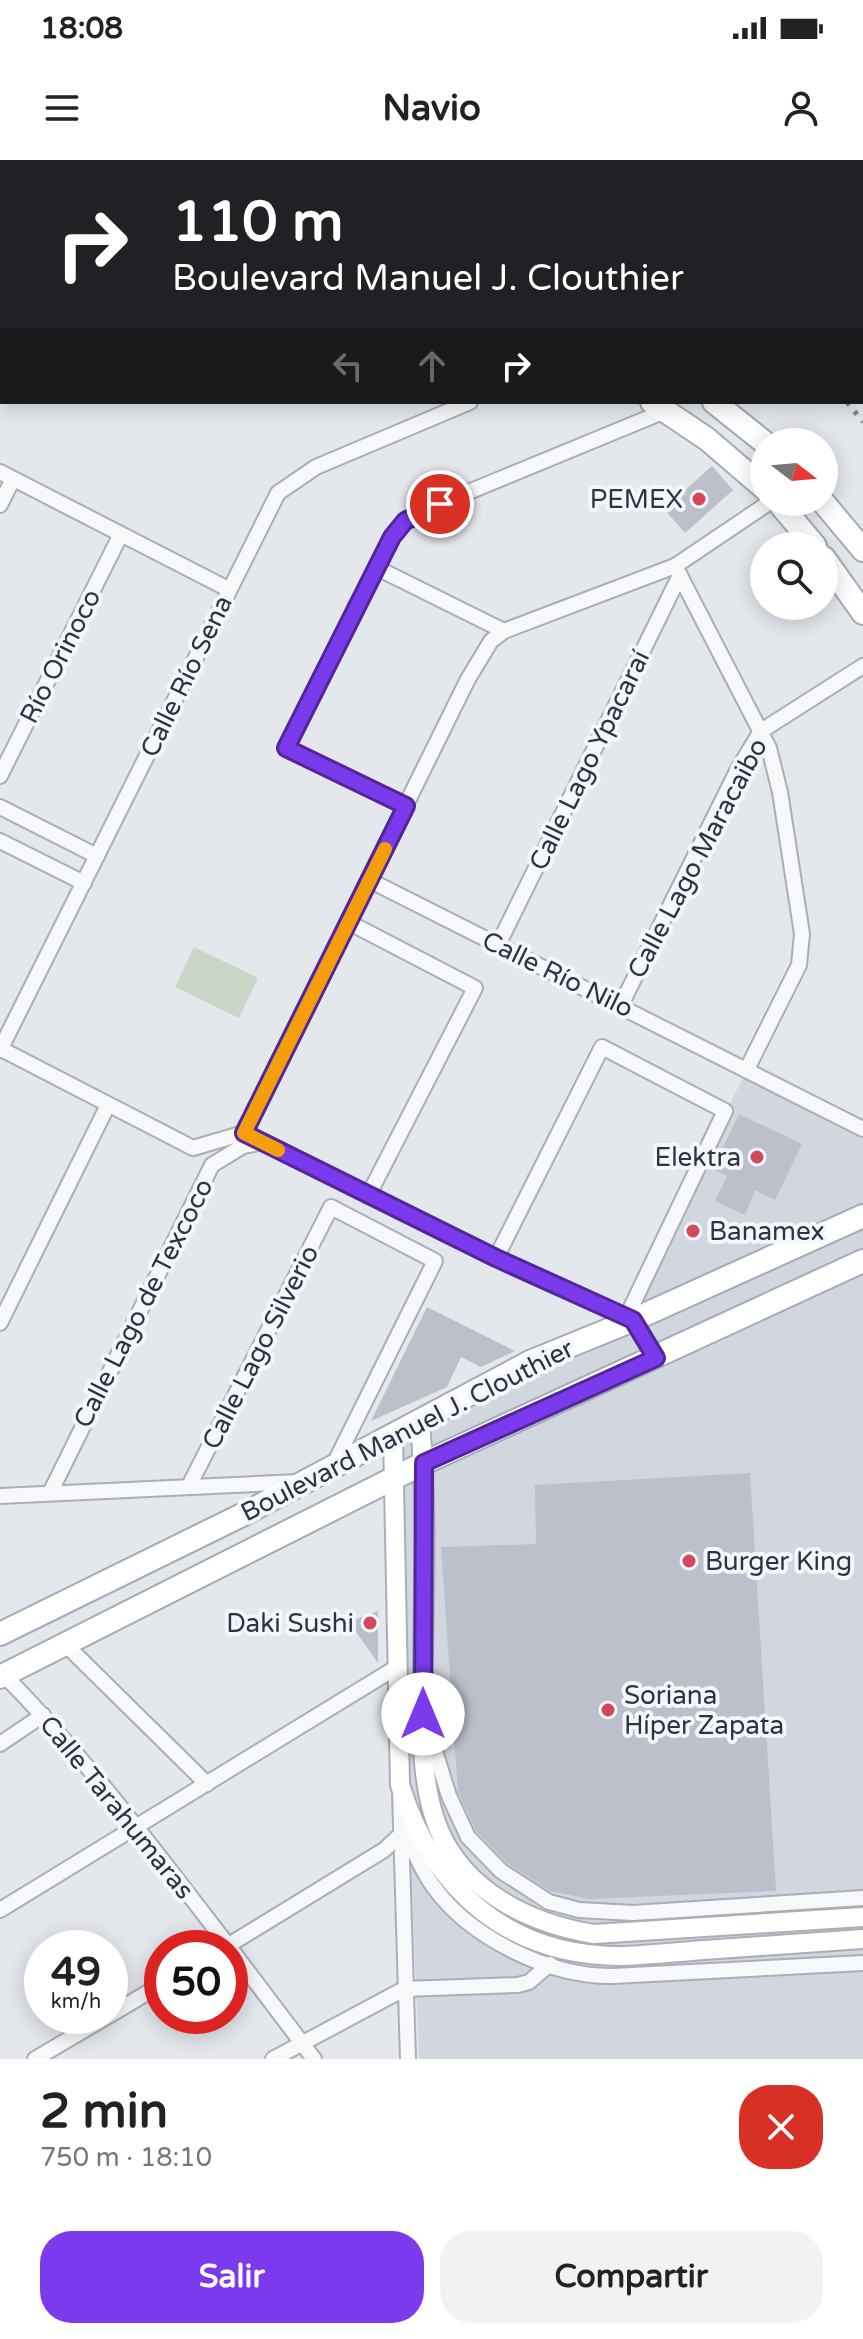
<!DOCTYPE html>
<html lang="es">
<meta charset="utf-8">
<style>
body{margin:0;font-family:"Varela Round",sans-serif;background:#f2f2f2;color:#222;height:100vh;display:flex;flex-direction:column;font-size:30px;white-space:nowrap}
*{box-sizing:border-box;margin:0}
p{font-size:26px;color:#767676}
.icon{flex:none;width:44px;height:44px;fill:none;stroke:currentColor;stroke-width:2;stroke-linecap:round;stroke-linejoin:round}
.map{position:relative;height:1899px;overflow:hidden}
.panel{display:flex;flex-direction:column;background:#fff;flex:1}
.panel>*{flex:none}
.banner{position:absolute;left:0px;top:0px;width:864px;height:244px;box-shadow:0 4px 20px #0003;background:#202124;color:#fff;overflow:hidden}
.needle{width:52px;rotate:106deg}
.tools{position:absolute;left:750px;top:268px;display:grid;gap:16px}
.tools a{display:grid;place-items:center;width:88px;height:88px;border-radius:50%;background:#fff;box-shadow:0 4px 20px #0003;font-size:40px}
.speed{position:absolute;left:24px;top:1770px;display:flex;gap:16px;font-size:40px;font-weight:700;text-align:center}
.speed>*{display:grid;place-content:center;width:104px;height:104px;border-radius:50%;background:#fff;box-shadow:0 4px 20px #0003;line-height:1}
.speed small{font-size:20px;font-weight:400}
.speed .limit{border:12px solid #d22;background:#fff;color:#111}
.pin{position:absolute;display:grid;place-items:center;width:68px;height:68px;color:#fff;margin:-34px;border:4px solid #fff;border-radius:50%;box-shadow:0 2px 8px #0007}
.me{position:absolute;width:88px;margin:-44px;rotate:0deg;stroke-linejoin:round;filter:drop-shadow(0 0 6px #0008)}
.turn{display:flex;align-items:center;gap:28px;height:168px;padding:0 40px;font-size:36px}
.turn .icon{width:104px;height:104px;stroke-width:2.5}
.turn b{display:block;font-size:56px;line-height:68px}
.lanes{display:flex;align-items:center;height:76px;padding:0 40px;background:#0003;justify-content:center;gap:40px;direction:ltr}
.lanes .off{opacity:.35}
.round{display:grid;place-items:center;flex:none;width:84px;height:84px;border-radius:32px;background:#f2f2f2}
.head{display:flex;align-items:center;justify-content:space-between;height:136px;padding:0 40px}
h1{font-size:48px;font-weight:700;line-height:60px}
.cta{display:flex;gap:16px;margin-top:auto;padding:16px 40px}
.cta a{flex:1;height:92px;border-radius:32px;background:#7c3aed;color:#fff;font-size:32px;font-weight:700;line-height:92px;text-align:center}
.cta a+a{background:#f2f2f2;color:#222}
.status{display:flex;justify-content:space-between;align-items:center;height:56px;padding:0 40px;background:#fff;direction:ltr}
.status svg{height:22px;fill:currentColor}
header{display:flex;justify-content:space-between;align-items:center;height:104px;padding:0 40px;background:#fff;font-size:36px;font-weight:700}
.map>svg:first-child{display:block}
.built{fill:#d2d6de}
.green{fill:#c9d6c5}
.building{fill:#bbc0ca}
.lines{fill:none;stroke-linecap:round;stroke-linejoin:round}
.street-casing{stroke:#a9aeb7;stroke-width:18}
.secondary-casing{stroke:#a9aeb7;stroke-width:22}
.primary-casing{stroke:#a3abb8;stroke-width:26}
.street{stroke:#f7f8fa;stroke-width:14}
.secondary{stroke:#fff;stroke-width:18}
.primary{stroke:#fff;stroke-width:22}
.rail{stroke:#7d8696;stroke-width:5;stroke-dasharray:4 8;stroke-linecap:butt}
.route-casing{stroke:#51269a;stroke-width:20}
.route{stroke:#7c3aed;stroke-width:14}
.slow{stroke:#f59e0b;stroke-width:14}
.poi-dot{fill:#d1495b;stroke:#f4f6f9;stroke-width:3}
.labels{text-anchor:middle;stroke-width:8;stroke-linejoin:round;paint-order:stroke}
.poi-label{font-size:26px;fill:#2b3445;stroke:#f4f6f9;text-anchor:end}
.street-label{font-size:26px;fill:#2b3445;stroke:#f4f6f9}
</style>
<div class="status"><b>18:08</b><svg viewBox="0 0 49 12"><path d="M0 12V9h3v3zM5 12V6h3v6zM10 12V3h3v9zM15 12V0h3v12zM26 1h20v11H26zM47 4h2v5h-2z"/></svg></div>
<header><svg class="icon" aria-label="menu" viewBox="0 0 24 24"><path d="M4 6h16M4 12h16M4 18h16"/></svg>Navio<svg class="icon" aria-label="person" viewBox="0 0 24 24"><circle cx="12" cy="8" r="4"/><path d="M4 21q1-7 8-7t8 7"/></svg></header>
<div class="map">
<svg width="863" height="1899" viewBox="0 0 863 1899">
<rect width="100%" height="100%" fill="#e4e7ec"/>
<path class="built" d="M 747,909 L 863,969 L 863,1899 L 419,1899 L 393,1275 L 622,1165 Z"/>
<path class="green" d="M 194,787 L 258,818 L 239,858 L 175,827 Z"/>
<g class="building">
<path d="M 712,306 L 733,330 L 685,373 L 664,349 Z"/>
<path d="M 739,954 L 802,984 L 775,1040 L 755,1030 L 745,1055 L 715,1041 L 727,1016 L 712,1009 Z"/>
<path d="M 427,1147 L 515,1191 L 481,1207 L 461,1197 L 447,1227 L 371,1261 Z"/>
<path d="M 750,1313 L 776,1731 L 588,1739 L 550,1731 L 507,1703 L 476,1671 L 458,1632 L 441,1387 L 536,1384 L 535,1325 Z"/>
<path d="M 378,1451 L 378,1503 L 349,1462 Z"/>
</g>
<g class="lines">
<g class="street-casing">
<g id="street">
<path d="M 691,0 L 693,2"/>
<path d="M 862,211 L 863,213"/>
<path d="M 0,312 L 228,429"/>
<path d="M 0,345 L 13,319"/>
<path d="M 675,406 L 769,588 L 780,632 L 802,774 L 799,805 L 747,909"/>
<path d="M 377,408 L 504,471"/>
<path d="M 0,616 L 120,376"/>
<path d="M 406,646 L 286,588 L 392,377 L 405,361 L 420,352 L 665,251"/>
<path d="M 0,647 L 97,696"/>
<path d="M 0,681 L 84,723"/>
<path d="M 369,720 L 863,969"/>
<path d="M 348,762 L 475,828 L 368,1036"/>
<path d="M 498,785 L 680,415"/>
<path d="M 621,845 L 738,609 L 761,571 L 863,506"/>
<path d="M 1,889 L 193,988 L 244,973 L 496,1098 L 633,1160 L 656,1198"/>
<path d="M 0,890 L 278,333 L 316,307 L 470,242"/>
<path d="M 244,973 L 468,519 L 491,481 L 504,471 L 675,406 L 770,342"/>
<path d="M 496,1098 L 602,887 L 725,951 L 626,1158"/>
<path d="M 0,1163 L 108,945"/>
<path d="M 189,1326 L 331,1047 L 435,1101 L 333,1306"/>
<path d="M 50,1333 L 212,1005 L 243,986 L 264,982"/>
<path d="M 0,1336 L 298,1322"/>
<path d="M 64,1483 L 207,1624"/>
<path d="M 4,1515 C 87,1599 158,1695 230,1788"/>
<path d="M 426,1562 L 449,1636 L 468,1677 L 501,1711 L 549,1742 L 579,1750 L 633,1753 L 863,1738"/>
<path d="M 0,1584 L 43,1555"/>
<path d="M 400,1632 L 408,1899"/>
<path d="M 400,1675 L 407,1676 C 415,1694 422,1711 433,1726 C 470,1778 550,1817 613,1816 L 863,1803"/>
<path d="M 0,1750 L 397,1507"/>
<path d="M 224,1788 L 384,1690 L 400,1675"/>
<path d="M 230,1788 L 314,1899"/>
<path d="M 110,1855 L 162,1824"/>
<path d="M 35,1899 L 108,1856"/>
<path d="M 273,1899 L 404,1829 L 518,1825 L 529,1822 L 550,1804"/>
</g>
</g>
<g class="secondary-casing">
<g id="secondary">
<path d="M 420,1262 C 427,1343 424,1425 423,1506 C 423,1559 418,1620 439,1670 C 465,1732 531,1764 594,1774 L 863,1757"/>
<path d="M 393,1275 L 400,1625 C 433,1731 510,1797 624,1796 C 651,1795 678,1792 704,1790 C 757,1786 810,1783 863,1779"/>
</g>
</g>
<g class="primary-casing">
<g id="primary">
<path d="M 302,0 L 305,2"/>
<path d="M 363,0 L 366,2"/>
<path d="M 652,242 L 707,279 L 764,328"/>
<path d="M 714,242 L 764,282"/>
<path d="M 778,342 L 815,386"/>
<path d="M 823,342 L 863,390"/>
<path d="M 824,398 L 863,453"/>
<path d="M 0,1474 L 246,1353 L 530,1202 L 633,1160 L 863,1056"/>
<path d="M 0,1517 L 424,1303 L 863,1101"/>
</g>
</g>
<use href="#street" class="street"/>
<use href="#secondary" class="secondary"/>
<use href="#primary" class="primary"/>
<g class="rail">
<path d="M 609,0 L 612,2"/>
<path d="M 847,242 L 863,262"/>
</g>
</g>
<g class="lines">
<g class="route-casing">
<path id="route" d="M 423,1554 L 424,1303 L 656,1198 L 633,1160 L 496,1098 L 244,973 L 406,646 L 286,588 L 392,377 L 405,361 L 440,344"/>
</g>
<use href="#route" class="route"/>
<path class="slow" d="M 278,990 L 244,973 L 385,689"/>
</g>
<g class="poi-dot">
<circle cx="699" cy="339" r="8"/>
<circle cx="757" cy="997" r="8"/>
<circle cx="693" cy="1071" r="8"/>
<circle cx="689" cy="1401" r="8"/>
<circle cx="370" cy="1463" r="8"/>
<circle cx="608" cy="1550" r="8"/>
</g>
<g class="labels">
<g class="poi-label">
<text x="683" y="348">PEMEX</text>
<text x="741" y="1006">Elektra</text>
<text x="709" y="1080" text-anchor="start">Banamex</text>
<text x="705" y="1410" text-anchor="start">Burger King</text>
<text x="354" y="1472">Daki Sushi</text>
<text x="624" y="1544" text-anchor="start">Soriana<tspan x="624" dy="30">Híper Zapata</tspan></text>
</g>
<g class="street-label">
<text transform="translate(60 496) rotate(-63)" y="9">Río Orinoco</text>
<text transform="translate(186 516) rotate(-64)" y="9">Calle Río Sena</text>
<text transform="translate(589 600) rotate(-64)" y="9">Calle Lago Ypacaraí</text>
<text transform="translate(697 698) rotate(-62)" y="9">Calle Lago Maracaibo</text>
<text transform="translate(558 814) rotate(26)" y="9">Calle Río Nilo</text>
<text transform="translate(143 1143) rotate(-63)" y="9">Calle Lago de Texcoco</text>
<text transform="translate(260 1187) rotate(-63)" y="9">Calle Lago Silverio</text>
<text transform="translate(407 1270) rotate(-27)" y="9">Boulevard Manuel J. Clouthier</text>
<text transform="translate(117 1647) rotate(51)" y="9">Calle Tarahumaras</text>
</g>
</g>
</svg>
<div class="tools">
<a><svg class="needle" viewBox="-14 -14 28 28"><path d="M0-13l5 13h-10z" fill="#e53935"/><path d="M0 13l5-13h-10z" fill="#767676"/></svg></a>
<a><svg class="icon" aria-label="search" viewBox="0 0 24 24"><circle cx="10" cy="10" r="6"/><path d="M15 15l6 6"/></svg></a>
</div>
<div class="speed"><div>49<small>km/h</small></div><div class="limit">50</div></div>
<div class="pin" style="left:440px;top:344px;background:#d93025"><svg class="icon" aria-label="arrive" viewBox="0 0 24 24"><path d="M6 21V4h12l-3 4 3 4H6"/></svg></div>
<svg class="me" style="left:423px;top:1554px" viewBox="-20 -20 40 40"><circle r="19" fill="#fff"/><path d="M0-13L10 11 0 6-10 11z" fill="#7c3aed"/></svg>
<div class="banner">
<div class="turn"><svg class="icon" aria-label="right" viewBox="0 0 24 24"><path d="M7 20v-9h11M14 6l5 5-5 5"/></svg><div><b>110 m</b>Boulevard Manuel J. Clouthier</div></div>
<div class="lanes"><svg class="icon off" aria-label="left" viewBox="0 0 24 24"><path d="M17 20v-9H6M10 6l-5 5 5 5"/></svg><svg class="icon off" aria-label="ahead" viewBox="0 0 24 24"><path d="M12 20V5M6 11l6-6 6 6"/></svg><svg class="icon" aria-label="right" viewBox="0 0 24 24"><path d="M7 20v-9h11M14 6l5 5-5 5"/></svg></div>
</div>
</div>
<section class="panel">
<div class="head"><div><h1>2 min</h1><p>750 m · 18:10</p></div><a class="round" style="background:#d93025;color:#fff"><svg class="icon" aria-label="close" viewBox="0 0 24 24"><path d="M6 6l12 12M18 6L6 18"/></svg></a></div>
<div class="cta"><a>Salir</a><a>Compartir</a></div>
</section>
